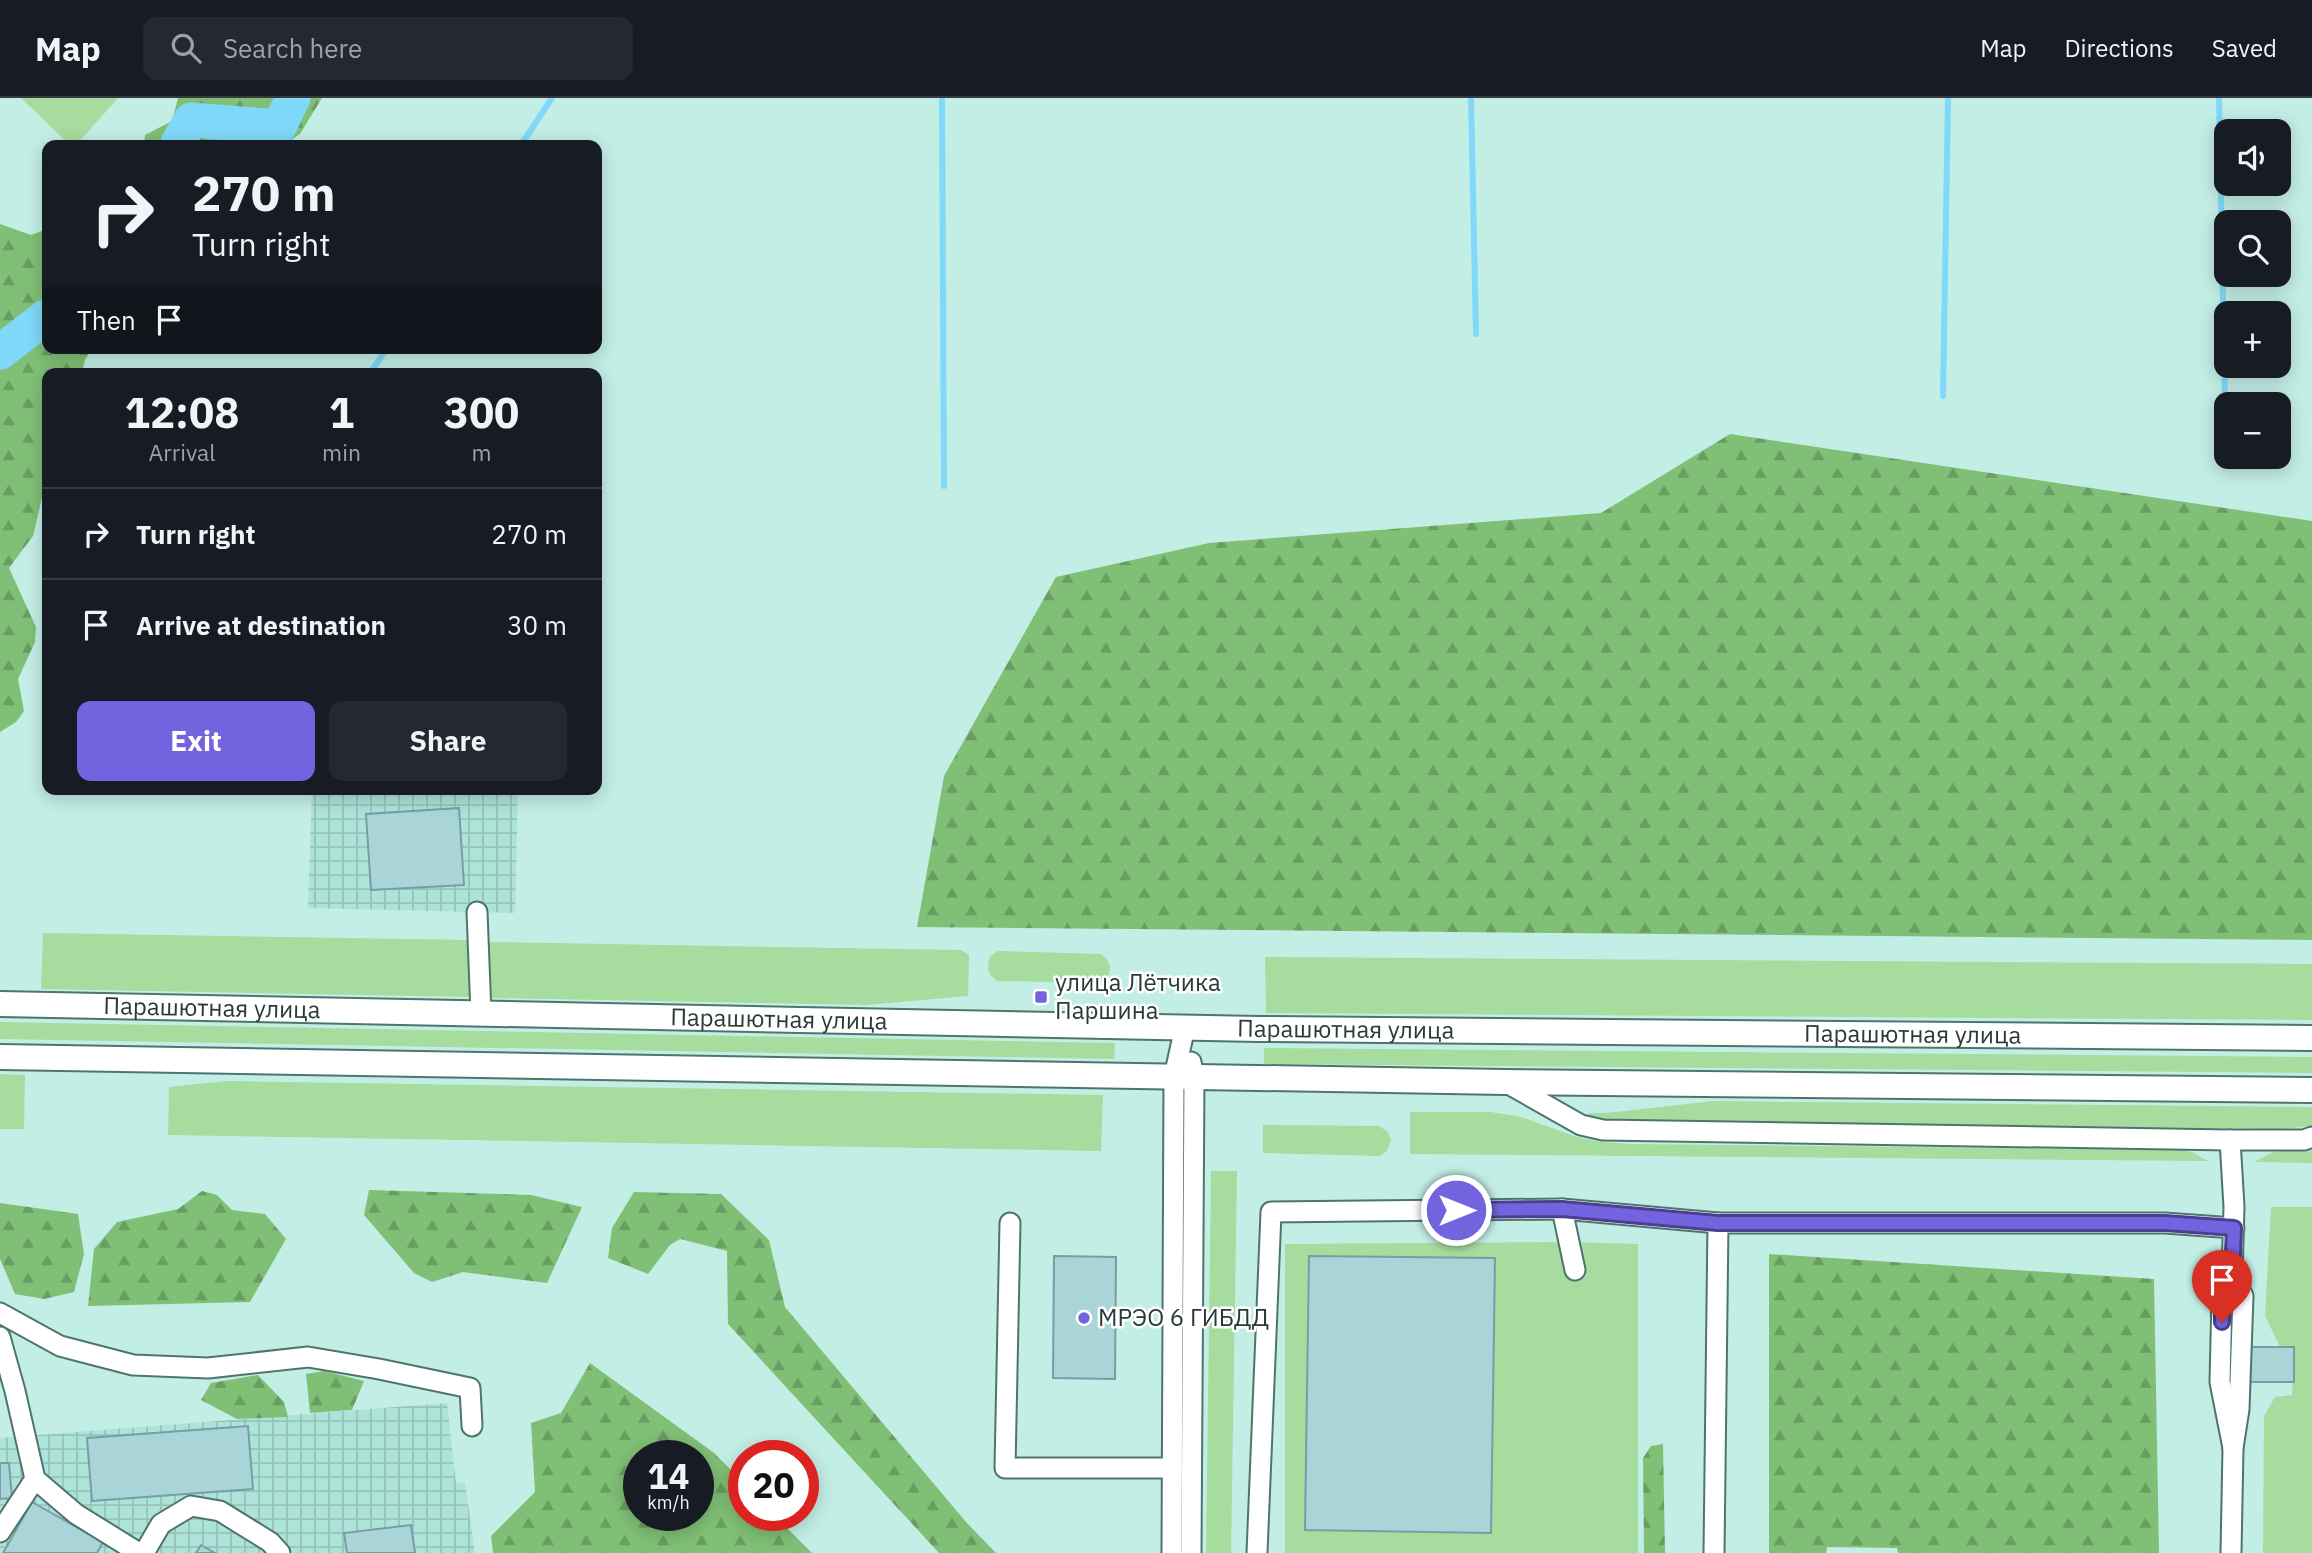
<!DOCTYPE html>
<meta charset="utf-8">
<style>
body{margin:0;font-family:"IBM Plex Sans",sans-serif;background:#242831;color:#f1f3f6;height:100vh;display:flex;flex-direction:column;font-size:26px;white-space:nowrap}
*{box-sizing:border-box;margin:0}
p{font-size:23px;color:#9ea1a6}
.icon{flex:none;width:38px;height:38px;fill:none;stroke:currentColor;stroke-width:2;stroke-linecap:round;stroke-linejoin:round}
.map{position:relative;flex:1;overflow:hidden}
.side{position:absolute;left:42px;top:270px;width:560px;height:427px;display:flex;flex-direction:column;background:#171b24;border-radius:14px;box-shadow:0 4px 18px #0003}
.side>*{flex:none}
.top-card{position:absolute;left:42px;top:42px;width:560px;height:214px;border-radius:14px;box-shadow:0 4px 18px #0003;background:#171b24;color:#f1f3f6;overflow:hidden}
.buttons{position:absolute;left:2214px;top:21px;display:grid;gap:14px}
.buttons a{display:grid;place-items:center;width:77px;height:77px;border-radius:14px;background:#171b24;box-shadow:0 4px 18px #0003;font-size:35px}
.speed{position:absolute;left:623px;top:1342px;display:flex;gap:14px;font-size:35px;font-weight:700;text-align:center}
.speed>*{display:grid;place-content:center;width:91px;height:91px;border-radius:50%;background:#171b24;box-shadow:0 4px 18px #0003;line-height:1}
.speed small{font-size:18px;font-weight:400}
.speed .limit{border:10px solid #d22;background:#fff;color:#111}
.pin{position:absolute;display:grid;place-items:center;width:60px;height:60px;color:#fff;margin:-72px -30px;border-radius:50% 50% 50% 0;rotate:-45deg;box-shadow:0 0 7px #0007}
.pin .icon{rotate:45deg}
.me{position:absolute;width:77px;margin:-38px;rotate:90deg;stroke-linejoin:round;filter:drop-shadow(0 0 5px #0008)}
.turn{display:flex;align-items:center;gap:24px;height:147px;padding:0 35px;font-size:32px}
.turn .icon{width:91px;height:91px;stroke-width:2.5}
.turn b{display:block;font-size:49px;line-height:60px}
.then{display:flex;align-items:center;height:66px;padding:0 35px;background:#0003;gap:14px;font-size:26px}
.eta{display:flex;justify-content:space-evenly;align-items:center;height:119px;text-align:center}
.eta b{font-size:42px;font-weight:700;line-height:49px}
.button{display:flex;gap:14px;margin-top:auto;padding:14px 35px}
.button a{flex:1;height:80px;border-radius:14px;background:#7363de;color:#fff;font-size:28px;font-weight:700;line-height:80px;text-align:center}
.button a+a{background:#242831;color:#f1f3f6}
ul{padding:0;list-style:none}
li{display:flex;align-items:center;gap:21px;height:91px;padding:0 35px;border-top:2px solid #363941}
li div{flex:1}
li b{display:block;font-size:26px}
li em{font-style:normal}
header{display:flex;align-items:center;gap:42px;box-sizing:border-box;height:98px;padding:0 35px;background:#171b24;border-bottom:2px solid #363941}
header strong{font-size:33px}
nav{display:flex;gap:38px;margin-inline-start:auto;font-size:24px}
.search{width:490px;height:63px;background:#242831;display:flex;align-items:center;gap:18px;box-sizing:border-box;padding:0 24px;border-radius:14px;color:#9ea1a6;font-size:26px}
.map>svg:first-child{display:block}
.industrial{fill:url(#industrial-grid)}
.grass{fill:#a7dc9f}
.forest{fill:url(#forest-firs);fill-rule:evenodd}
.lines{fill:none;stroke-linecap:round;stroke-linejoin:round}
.stream{stroke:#80d9f9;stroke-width:6}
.river{stroke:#80d9f9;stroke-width:35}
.building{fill:#a9d5d9;stroke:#759fa3;stroke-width:2}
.minor-casing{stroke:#4d756e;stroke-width:23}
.major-casing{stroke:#4d756e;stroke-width:28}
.minor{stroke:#fff;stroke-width:19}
.major{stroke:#fff;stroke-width:24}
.route-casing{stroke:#4b4090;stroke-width:18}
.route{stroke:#7363de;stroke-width:12}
.poi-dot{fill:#7363de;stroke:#fff;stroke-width:2.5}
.labels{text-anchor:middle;stroke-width:5;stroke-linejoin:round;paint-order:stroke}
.poi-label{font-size:24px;fill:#293a37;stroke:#fff;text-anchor:start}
.street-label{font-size:24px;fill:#293a37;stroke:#fff}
</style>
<header>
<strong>Map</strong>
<div class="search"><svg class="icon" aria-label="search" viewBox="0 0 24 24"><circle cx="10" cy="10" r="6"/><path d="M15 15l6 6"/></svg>Search here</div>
<nav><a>Map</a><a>Directions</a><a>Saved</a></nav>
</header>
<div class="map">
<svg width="2312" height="1455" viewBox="0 0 2312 1455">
<defs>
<pattern id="industrial-grid" width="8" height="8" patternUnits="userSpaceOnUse" patternTransform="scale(1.75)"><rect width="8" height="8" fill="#aee3d9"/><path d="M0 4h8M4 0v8" fill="none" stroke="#96c4bb"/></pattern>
<pattern id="forest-firs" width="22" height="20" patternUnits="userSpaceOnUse" patternTransform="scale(1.75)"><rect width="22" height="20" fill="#80c076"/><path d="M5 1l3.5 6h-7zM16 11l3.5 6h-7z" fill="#699d62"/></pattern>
</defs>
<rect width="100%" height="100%" fill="#c3eee6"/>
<g class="industrial">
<path d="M 312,691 L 518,691 L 515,815 L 308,810 Z"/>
<path d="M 447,1305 L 456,1385 L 465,1384 L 475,1455 L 0,1455 L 0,1340 Z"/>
</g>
<g class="grass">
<path d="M 21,0 L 118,0 L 76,47 L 70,47 Z"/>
<path d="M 43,835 L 469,842 L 469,899 L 41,891 Z"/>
<path d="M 488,844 L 961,852 L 969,857 L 968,898 L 867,907 L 489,900 Z"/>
<path d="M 998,853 L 1101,856 C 1113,865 1113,877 1101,885 L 997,883 C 987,876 987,870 990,858 Z"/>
<path d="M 1265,859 L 2312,866 L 2312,922 L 1266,915 Z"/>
<path d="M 0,924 L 1115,945 L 1114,961 L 0,941 Z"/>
<path d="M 1264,950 L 2312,959 L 2312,975 L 1264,966 Z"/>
<path d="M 0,976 L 25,977 L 24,1031 L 0,1031 Z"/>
<path d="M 226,983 L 1103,997 L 1101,1053 L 168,1037 L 169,989 Z"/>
<path d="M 1714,1003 L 2312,1009 L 2312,1028 L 2280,1031 L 1606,1023 L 1588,1019 L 1589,1015 L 1606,1015 Z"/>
<path d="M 1410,1014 L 1491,1014 L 1521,1019 L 1577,1039 L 1602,1044 L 1631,1046 L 2182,1052 L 2192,1054 L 2208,1063 L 1410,1056 Z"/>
<path d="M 1263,1027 L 1379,1028 L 1388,1034 L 1391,1043 L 1387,1053 L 1379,1058 L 1263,1055 Z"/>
<path d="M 2312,1050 L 2312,1065 L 2254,1064 L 2273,1054 Z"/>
<path d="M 1211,1073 L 1237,1073 L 1231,1455 L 1206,1455 Z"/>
<path d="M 2271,1109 L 2312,1109 L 2312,1455 L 2263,1455 L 2264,1318 L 2275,1299 L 2292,1297 L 2294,1250 L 2280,1249 L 2265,1218 Z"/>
<path d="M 1569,1144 L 1638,1146 L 1638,1455 L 1285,1455 L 1285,1146 Z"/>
</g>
<g class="forest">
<path d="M 178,0 L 322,0 L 300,36 L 284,47 L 144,47 L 145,37 L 172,23 Z"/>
<path d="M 0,126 L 31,137 L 47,131 L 47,250 L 92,250 L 85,262 L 82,275 L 47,275 L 47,393 L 42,400 L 33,438 L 9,470 L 36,529 L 35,544 L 18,581 L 24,613 L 16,624 L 0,634 Z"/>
<path d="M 1730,336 L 2312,423 L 2312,842 L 917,829 L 944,678 L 1056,479 L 1209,445 L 1601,415 Z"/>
<path d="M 369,1092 L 531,1097 L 582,1109 L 547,1185 L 463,1174 L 432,1184 L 414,1175 L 364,1117 Z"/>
<path d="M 202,1093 L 217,1097 L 232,1112 L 265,1116 L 286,1141 L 250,1204 L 88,1208 L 94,1151 L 117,1124 L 178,1111 Z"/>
<path d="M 634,1094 L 721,1096 L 769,1142 L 785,1209 L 966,1424 L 996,1455 L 939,1455 L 728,1226 L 727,1153 L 680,1141 L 670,1147 L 648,1176 L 608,1160 L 612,1130 Z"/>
<path d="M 0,1105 L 78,1116 L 84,1156 L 74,1194 L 44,1201 L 15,1196 L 0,1161 Z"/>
<path d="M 1769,1156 L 2154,1181 L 2159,1455 L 1898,1455 L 1897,1450 L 1827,1449 L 1826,1455 L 1769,1455 Z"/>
<path d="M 590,1265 L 714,1355 L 744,1385 L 744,1418 L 775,1418 L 812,1455 L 493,1455 L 491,1438 L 535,1394 L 531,1325 L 561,1315 ZM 698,1358 L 698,1418 L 639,1418 L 639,1358 Z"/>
<path d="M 324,1273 L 364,1283 L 352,1312 L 310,1315 L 306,1276 Z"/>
<path d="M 258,1277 L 284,1304 L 288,1319 L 237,1321 L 201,1302 L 211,1285 Z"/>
<path d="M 1663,1346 L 1665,1455 L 1644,1455 L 1643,1360 L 1651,1348 Z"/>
</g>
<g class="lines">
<g class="stream">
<path d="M 942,0 L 944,388"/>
<path d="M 1471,0 L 1476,236"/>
<path d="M 2219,0 L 2226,352"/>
<path d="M 521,47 L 552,0"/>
<path d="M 370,275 L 387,250"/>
<path d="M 1943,298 L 1948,0"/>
</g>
<g class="river">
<path d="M 177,47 L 191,22 L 279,29 L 293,0"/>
<path d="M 0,254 L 47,218"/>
</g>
</g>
<g class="building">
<path d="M 459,710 L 464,787 L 371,792 L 366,716 Z"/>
<path d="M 1054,1158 L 1116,1159 L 1115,1281 L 1053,1280 Z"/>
<path d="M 1309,1158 L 1495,1160 L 1491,1435 L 1305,1432 Z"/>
<rect x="2245" y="1249" width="49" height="35"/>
<path d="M 248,1328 L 253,1391 L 92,1403 L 87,1340 Z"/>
<path d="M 0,1365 L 9,1365 L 12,1400 L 0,1401 Z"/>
<path d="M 32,1404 L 103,1444 L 97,1455 L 3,1455 Z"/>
<path d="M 411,1427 L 415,1455 L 347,1455 L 344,1435 Z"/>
<path d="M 201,1447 L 215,1455 L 196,1455 Z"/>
</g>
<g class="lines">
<g class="minor-casing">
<g id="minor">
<path d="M 477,814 L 481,916"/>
<path d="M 1505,984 L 1581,1027 L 1603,1032 L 2230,1042 L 2304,1042 L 2312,1039"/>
<path d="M 2230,1042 L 2234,1109 L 2232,1177 L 2222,1198 L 2220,1284 L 2233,1350"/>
<path d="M 1562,1111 L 1575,1172"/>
<path d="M 1010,1125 L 1005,1370 L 1172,1370"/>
<path d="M 0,1215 L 60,1248 L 133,1267 L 208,1270 L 308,1259 L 379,1271 L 470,1290 L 472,1328"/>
<path d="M 0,1239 L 15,1293 L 35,1381 L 76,1416 L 139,1455"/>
<path d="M 0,1434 L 35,1381"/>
<path d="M 144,1455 L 161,1426 L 191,1408 L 220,1413 L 270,1444 L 280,1455"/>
<path d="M 1172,1455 L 1174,979 L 1185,929"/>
<path d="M 1191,1455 L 1194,979 L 1191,964"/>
<path d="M 1257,1455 L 1271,1114 L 1562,1111 L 1718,1125 L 2165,1125 L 2234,1130"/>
<path d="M 1714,1455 L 1718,1125"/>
<path d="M 2231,1455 L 2233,1350 L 2239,1311 L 2243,1198 L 2232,1177"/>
</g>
</g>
<g class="major-casing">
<g id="major">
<path id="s1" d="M 0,906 L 1259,931 L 2312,940"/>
<path d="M 0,959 L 1505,984 L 2312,992"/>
</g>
</g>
<use href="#minor" class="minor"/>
<use href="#major" class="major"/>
</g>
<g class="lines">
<g class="route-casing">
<path id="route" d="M 1456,1112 L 1562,1111 L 1718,1125 L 2165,1125 L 2234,1130 L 2232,1177 L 2222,1198 L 2222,1224"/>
</g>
<use href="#route" class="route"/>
</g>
<g class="poi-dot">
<rect x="1034" y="892" width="14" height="14" rx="3.5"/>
<circle cx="1084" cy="1220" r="7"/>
</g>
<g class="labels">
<g class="poi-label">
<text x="1055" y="893">улица Лётчика<tspan x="1055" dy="28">Паршина</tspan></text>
<text x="1098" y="1228">МРЭО 6 ГИБДД</text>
</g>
<g class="street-label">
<text dy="8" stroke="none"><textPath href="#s1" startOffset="212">Парашютная улица</textPath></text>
<text dy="8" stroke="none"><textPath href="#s1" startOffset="779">Парашютная улица</textPath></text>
<text dy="8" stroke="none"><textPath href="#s1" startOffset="1346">Парашютная улица</textPath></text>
<text dy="8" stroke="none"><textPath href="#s1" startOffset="1913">Парашютная улица</textPath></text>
</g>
</g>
</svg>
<div class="buttons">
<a><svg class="icon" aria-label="sound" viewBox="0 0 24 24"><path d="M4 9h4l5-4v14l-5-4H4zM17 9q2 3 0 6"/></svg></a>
<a><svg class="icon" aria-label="search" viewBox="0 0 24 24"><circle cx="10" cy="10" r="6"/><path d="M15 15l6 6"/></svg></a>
<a>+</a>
<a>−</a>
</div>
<div class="speed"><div>14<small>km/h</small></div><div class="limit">20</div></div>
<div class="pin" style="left:2222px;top:1224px;background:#d93025"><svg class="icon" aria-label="arrive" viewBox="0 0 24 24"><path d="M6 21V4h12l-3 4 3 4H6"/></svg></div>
<svg class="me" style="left:1456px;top:1112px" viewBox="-20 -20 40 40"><circle r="17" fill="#7363de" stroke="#fff" stroke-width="3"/><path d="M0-11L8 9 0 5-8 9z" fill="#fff"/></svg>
<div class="top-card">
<div class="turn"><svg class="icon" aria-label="right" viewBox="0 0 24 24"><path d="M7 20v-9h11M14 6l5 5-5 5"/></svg><div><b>270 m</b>Turn right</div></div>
<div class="then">Then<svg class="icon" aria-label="arrive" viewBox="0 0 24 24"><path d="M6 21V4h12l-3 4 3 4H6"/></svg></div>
</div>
<section class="side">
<div class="eta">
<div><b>12:08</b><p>Arrival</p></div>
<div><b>1</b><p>min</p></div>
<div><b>300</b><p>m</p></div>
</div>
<ul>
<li><svg class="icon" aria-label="right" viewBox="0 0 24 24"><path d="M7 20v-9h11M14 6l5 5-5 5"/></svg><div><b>Turn right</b></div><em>270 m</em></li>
<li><svg class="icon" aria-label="arrive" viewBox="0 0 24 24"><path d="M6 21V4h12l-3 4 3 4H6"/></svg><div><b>Arrive at destination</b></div><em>30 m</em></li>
</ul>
<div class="button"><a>Exit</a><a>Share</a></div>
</section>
</div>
